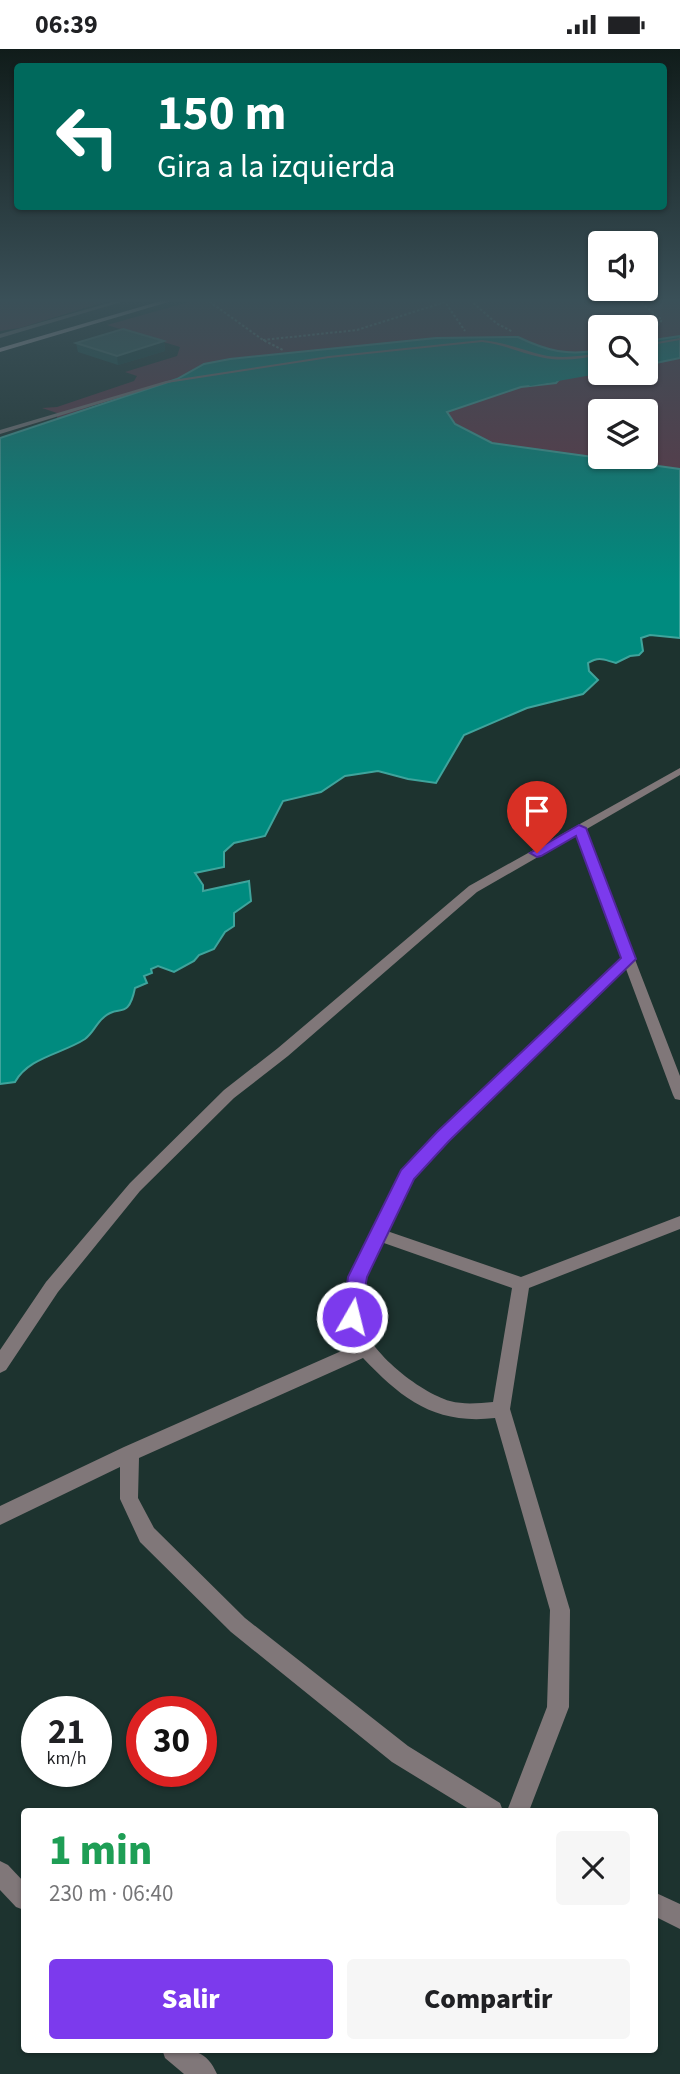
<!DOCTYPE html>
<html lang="es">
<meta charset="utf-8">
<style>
body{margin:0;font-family:"Source Sans 3",sans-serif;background:#f6f6f6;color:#202124;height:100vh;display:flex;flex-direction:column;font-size:26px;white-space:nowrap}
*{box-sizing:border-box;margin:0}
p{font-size:23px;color:#757577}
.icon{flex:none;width:38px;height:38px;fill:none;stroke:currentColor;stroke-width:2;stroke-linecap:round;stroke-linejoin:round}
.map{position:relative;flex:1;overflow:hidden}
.drawer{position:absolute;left:21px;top:1759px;width:637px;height:245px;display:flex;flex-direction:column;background:#fff;border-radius:7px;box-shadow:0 2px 5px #0004}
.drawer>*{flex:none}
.guide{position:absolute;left:14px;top:14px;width:653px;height:147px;border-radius:7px;box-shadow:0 2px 5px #0004;background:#00695c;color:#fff;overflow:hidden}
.fabs{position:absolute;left:588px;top:182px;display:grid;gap:14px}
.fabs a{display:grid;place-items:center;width:70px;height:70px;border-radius:7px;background:#fff;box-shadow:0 2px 5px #0004;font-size:35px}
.speed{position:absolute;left:21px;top:1647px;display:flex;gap:14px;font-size:35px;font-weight:700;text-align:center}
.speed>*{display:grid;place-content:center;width:91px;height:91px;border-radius:50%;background:#fff;box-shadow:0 2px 5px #0004;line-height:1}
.speed small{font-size:18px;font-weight:400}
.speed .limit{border:10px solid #d22;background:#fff;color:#111}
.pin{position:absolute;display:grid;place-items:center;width:60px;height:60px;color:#fff;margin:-72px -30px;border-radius:50% 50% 50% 0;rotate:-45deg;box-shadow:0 0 7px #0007}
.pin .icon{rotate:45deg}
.me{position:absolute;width:77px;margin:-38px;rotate:8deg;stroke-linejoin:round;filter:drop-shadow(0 0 5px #0008)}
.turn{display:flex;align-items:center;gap:24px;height:147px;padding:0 28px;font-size:32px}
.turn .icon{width:91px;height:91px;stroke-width:2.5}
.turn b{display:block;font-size:49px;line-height:60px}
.round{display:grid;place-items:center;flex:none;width:74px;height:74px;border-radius:7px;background:#f6f6f6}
.overview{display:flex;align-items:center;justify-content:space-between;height:119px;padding:0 28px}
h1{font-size:42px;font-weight:800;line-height:52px;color:#1e9e55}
.cta{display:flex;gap:14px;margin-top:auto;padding:14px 28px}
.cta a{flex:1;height:80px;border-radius:7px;background:#7c3aed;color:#fff;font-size:28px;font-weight:800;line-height:80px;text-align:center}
.cta a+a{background:#f6f6f6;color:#202124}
.status{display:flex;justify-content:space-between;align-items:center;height:49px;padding:0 35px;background:#fff;direction:ltr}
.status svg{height:19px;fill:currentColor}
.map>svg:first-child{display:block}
.green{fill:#643344;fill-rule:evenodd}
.water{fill:#008b7f;stroke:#3fa49c;stroke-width:2}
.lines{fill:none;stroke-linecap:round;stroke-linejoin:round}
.canal{fill:#008b7f;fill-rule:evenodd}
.path{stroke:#7d8e8b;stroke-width:2;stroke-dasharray:2.5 2;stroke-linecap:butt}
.lane{fill:#807779;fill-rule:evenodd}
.street{fill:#807779;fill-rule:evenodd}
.primary{fill:#d3bfc5;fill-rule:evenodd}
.wall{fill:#1b554f}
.shaded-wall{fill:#13413c}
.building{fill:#2f645e;stroke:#487872;stroke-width:2}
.route{fill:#7c3aed;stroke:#51269a;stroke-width:2}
</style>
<div class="status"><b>06:39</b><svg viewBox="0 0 49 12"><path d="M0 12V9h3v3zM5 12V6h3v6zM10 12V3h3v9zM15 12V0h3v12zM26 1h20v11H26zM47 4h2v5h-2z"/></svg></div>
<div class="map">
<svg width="680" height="2025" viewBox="0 0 680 2025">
<rect width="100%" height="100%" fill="#1d332f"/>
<g class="green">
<path d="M 0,251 L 111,251 L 20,279 L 0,282 Z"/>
<path d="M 196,251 L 680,251 L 680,287 L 646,292 L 646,278 L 600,278 L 600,301 C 568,307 547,302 518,288 L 230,310 L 204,315 L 177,330 L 91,357 L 57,372 L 57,364 L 42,359 L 57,358 L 134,332 L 137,327 L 125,323 L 177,307 L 180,298 L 107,276 Z"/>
<path d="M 680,309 L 680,420 L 492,394 L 455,375 L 447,363 L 521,338 L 556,334 L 563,326 L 600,319 L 600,324 L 646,324 L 646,316 ZM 600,362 L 646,362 L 646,408 L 600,408 Z"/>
</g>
<g class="water">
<path d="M 680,287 L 680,309 L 646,316 L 646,292 Z"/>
<path d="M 518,288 C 547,302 568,307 600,301 L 600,319 L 563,326 L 556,334 L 521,338 L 447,363 L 455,375 L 492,394 L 680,420 L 680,589 L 650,586 L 641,589 L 643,602 L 639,606 L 630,607 L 616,614 C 604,611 600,607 588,614 L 589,622 L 598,631 L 583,645 L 527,659 L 464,686 L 436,734 L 408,730 L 378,722 L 345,727 L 321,743 L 283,752 L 265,787 L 234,794 L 224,803 L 224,818 L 195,824 L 203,836 L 203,842 L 249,832 L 251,852 L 234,864 L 234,877 L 225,883 L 214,900 L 199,906 L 194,912 L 174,923 L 158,917 L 151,920 L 152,924 L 144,927 L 147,934 L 135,939 C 128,973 118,954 103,969 C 96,975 93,984 85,990 C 62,1005 29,1008 15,1033 L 0,1035 L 0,389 L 177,330 L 204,315 L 230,310 L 436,289 Z"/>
</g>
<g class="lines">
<path class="canal" d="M 600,317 L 600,324 L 603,324 L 530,337 L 524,333 L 530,329 Z"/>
<g class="path">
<path d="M 215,251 L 210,253 L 263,291 L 283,301"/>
<path d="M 470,251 L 496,274 L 513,283"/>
<path d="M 638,251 L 662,271 L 654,281"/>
<path d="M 263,291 L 357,281 L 445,253 L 465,282"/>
</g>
<g class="lane">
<path d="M 680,289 L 680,291 L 646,297 L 646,295 Z"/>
<path d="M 482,291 C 504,293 522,301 543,306 C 562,310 581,307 600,304 L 600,306 C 581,310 560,313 540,308 C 520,304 503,295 482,293 L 329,309 L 167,334 L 0,385 L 0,381 L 166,332 L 329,307 Z"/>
</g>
<g class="street">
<path d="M 119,251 L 128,251 L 0,289 L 0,285 Z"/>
<path d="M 680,719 L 680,726 L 585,781 L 680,1027 L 680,1051 L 675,1050 L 673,1046 L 626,920 L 448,1091 L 413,1130 L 387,1182 L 521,1228 L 680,1167 L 680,1180 L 529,1239 L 510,1360 L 570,1561 L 569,1658 L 529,1762 L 507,1762 L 547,1658 L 550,1561 L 495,1369 C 435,1376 402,1350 363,1309 L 139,1409 L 138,1449 L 154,1479 L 245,1569 L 408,1697 L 500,1754 L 503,1762 L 472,1762 L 392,1713 L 231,1583 L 140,1493 L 120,1450 L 120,1418 L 0,1476 L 0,1457 L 124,1398 L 355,1296 L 344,1268 L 350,1228 L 369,1185 L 403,1122 L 438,1083 L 622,909 L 576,786 L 477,843 L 288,1007 L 234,1049 L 140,1142 L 58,1243 L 6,1321 L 0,1324 L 0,1301 L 46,1233 L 130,1134 L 224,1041 L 278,999 L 469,837 ZM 381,1193 L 512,1239 L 493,1353 C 479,1354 465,1356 450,1352 C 421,1344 361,1299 361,1265 C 361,1239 371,1216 381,1193 Z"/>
<path d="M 0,1812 L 8,1816 L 24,1833 L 24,1861 L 16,1858 L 0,1841 Z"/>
<path d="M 654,1843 L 680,1855 L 680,1880 L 654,1867 Z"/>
<path d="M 162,2000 C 186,2000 206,1998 217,2025 L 184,2025 L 165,2009 Z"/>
</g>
<path class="primary" d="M 164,251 L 175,251 L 0,303 L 0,299 Z"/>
</g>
<path class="wall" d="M 164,292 L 165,302 L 118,316 L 78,303 L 76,294 Z"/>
<path class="shaded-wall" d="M 164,292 L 165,302 L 118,316 L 117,307 Z"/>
<path class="building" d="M 123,280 L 164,292 L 117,307 L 76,294 Z"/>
<linearGradient id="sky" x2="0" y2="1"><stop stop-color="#101c1a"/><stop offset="0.47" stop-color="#3a5058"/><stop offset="1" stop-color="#3a5058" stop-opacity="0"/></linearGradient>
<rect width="680" height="535" fill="url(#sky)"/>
<path class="route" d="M 579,776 L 586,779 L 636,910 L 449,1092 L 414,1130 L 367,1228 L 359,1274 L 352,1276 L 345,1274 L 343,1268 L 348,1228 L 401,1121 L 437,1083 L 621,909 L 576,787 L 541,807 L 537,808 L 530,804 Z"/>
</svg>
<div class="fabs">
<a><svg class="icon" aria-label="sound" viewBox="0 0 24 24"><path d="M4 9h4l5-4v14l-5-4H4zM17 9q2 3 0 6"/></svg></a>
<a><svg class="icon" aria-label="search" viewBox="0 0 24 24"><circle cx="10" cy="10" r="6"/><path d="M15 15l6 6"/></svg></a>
<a><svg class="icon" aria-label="layers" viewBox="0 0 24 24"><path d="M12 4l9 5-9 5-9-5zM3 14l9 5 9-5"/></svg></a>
</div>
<div class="speed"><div>21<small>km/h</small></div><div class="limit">30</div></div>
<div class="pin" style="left:537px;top:804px;background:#d93025"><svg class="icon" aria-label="arrive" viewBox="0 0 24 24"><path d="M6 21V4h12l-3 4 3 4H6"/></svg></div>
<svg class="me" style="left:352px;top:1268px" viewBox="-20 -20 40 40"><circle r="17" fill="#7c3aed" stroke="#fff" stroke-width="3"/><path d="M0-11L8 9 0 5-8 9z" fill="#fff"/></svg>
<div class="guide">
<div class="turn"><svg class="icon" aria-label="left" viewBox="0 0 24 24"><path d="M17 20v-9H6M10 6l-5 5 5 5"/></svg><div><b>150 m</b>Gira a la izquierda</div></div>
</div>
<section class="drawer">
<div class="overview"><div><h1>1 min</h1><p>230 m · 06:40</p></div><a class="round"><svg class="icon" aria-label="close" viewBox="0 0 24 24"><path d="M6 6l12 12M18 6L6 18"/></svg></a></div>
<div class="cta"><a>Salir</a><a>Compartir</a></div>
</section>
</div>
